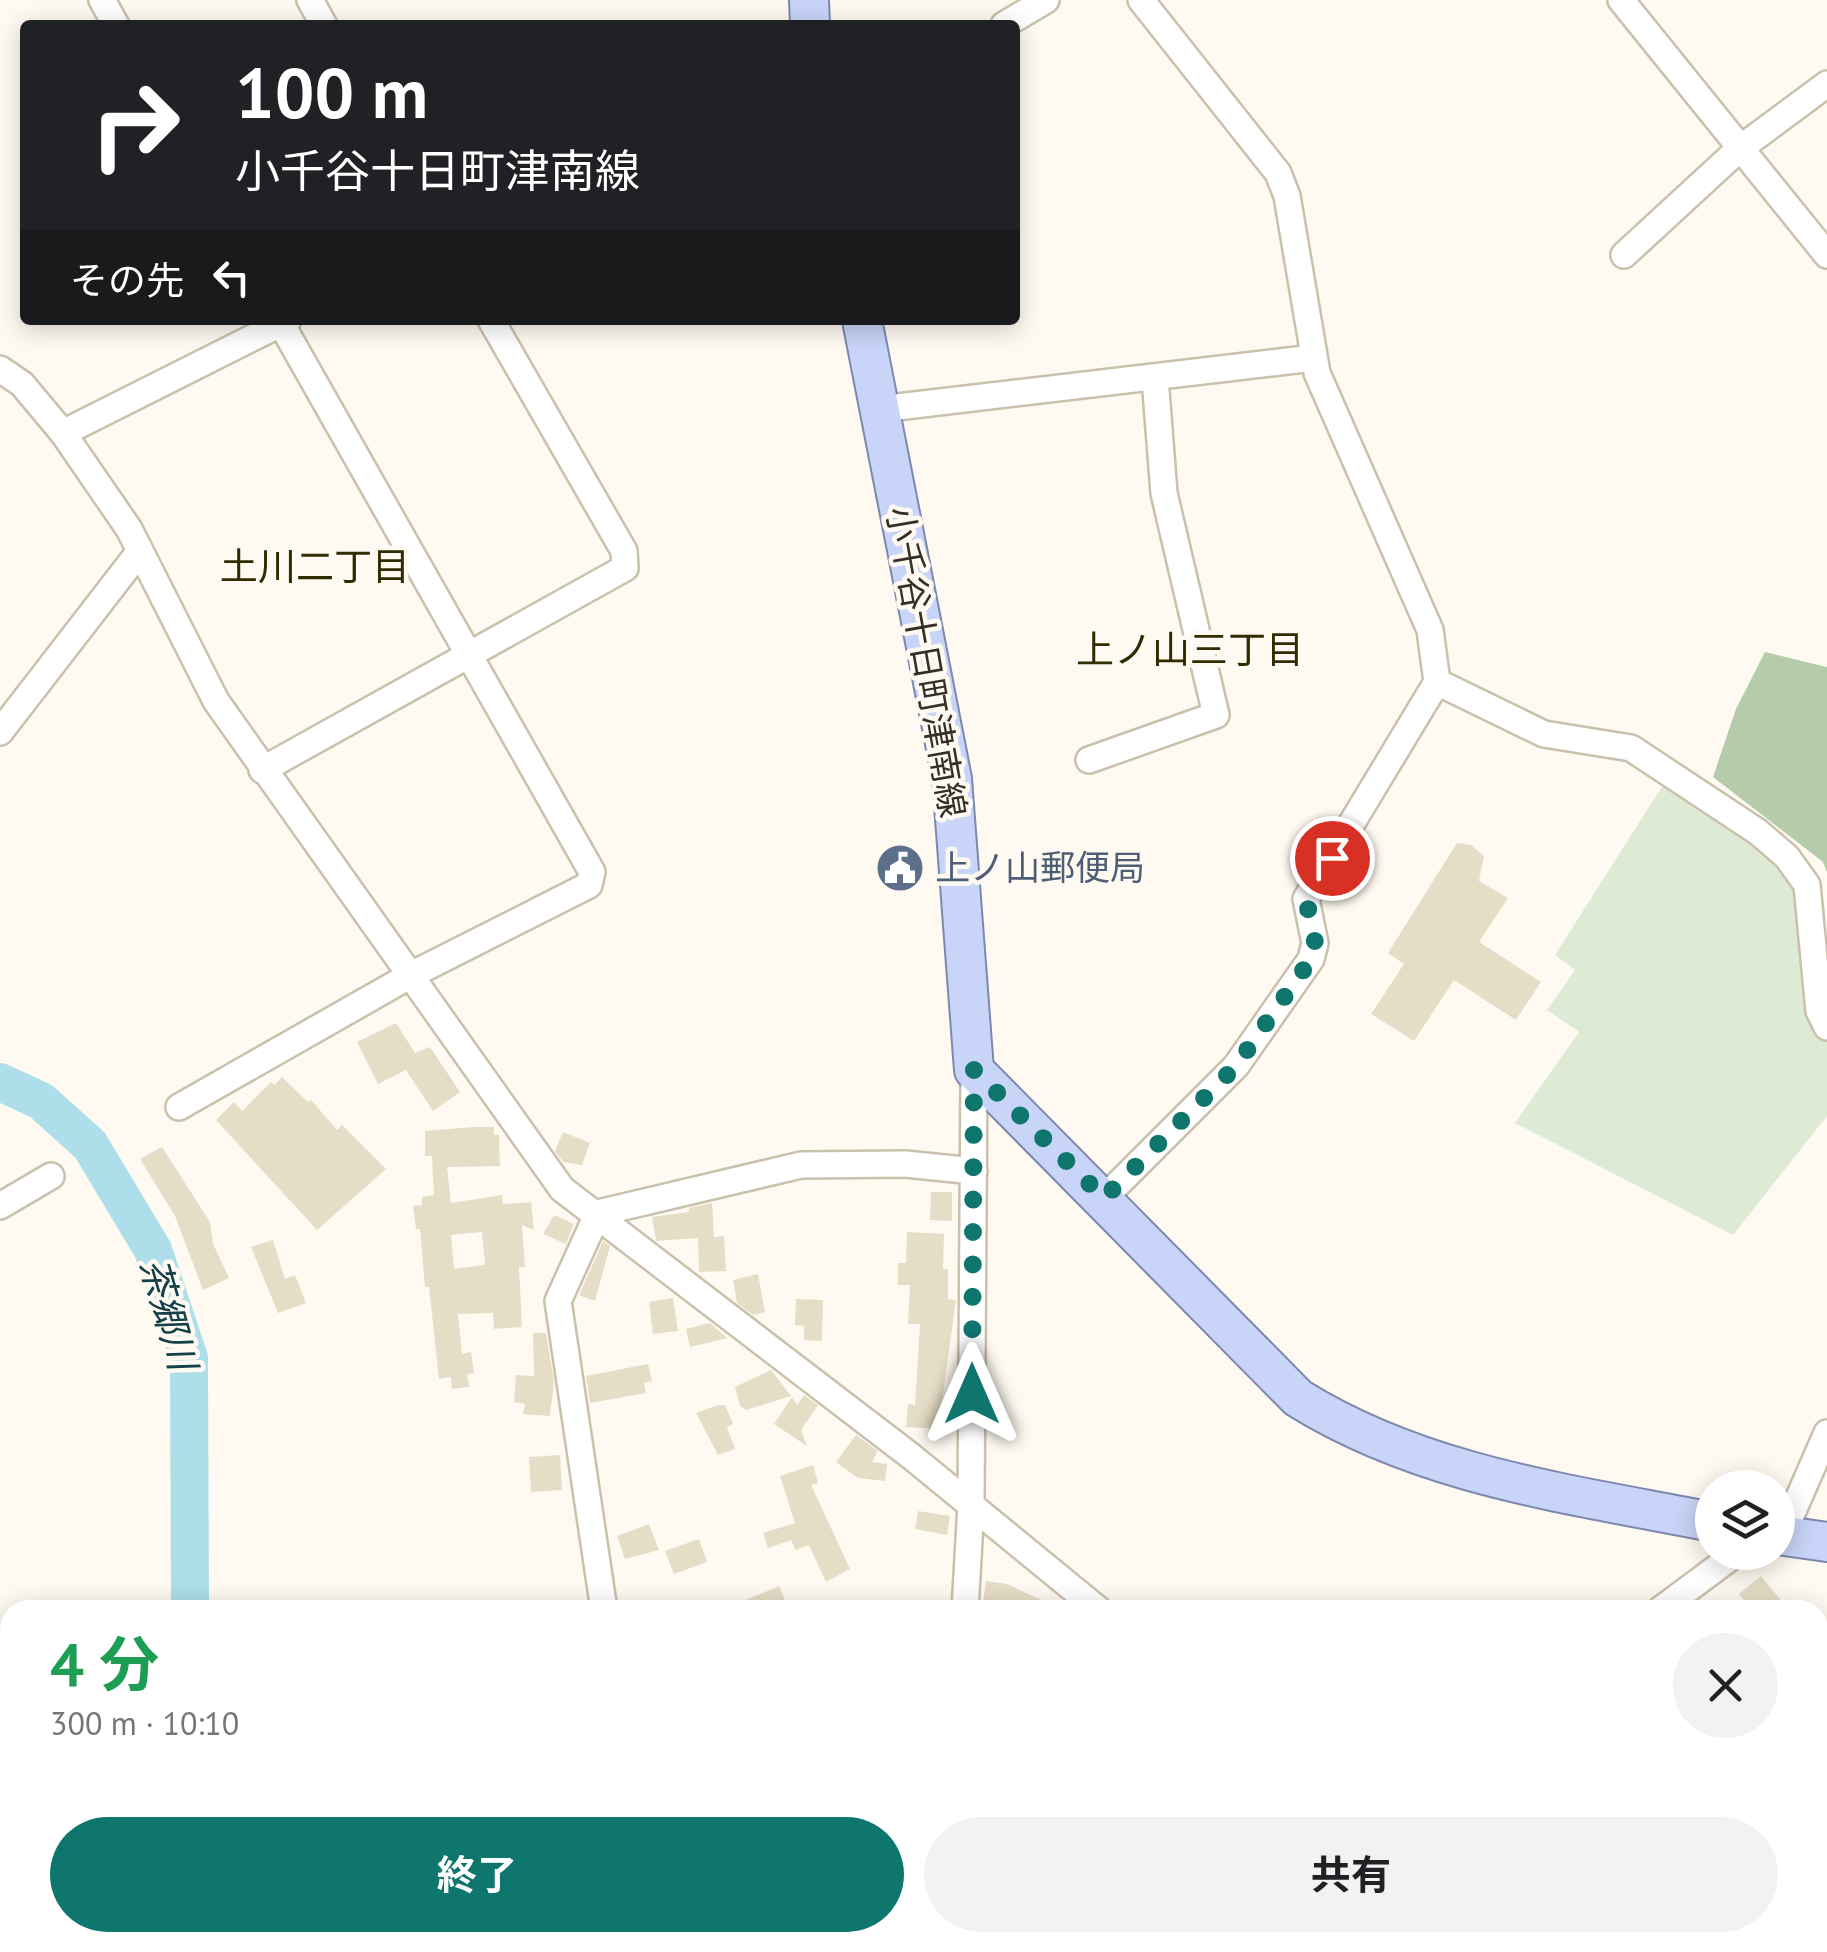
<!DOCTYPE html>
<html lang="ja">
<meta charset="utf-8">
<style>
body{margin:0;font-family:"PT Sans","Noto Sans JP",sans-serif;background:#f2f2f2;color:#202124;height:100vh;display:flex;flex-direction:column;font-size:38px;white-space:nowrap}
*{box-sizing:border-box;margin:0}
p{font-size:32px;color:#757577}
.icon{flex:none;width:55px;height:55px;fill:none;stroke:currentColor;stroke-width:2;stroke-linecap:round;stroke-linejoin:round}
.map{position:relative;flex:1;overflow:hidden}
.panel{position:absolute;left:0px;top:1600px;width:1828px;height:352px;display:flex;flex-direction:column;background:#fff;border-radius:30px 30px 0 0;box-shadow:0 5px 25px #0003}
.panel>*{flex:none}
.banner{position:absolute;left:20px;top:20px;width:1000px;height:305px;border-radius:10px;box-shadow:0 5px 25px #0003;background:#202124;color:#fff;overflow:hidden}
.controls{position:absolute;left:1695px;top:1470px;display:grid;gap:20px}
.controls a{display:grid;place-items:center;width:100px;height:100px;border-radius:50%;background:#fff;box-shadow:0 5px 25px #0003;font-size:50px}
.pin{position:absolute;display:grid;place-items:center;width:85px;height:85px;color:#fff;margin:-42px;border:5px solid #fff;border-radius:50%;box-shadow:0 2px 10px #0007}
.me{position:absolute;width:110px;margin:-55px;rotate:0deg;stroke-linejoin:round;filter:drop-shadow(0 0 8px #0008)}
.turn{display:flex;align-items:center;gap:35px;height:210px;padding:0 50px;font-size:45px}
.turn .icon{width:130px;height:130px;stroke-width:2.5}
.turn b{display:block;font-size:70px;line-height:85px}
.then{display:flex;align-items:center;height:95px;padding:0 50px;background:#0003;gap:20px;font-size:38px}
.round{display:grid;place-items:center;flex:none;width:105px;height:105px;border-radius:52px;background:#f2f2f2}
.headline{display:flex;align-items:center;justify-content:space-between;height:170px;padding:0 50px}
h1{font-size:60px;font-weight:700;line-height:75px;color:#1e9e55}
.action{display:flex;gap:20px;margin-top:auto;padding:20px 50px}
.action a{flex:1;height:115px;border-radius:60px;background:#0f766e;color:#fff;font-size:40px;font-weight:700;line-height:115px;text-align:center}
.action a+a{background:#f2f2f2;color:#202124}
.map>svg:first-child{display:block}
.green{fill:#ddebd5}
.forest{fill:#b5cba9}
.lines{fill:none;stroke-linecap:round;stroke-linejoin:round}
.river{stroke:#addee9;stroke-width:38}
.building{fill:#e6ddc7;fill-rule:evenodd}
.minor-casing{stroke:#cac1ac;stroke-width:30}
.primary-casing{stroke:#7d88ad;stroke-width:42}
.minor{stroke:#fff;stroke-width:25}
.primary{stroke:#c8d4f8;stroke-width:38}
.route{stroke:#0f766e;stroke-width:18;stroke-dasharray:0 32.4}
.labels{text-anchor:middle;stroke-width:9;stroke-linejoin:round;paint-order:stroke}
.street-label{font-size:35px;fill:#343028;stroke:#fefaf1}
.service-label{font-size:35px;fill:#4e5e75;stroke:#fefaf1;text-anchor:start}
.neighbourhood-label{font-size:38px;fill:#302b00;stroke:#fefaf1}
.water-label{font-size:38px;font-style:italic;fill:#144049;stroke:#fefaf1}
</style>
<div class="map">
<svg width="1827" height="1952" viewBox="0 0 1827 1952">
<rect width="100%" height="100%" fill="#fefaf1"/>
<path class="green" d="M 1670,774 L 1794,867 L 1827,1013 L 1827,1116 L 1733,1235 L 1515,1123 L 1579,1032 L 1547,1010 L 1575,970 L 1555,955 Z"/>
<path class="forest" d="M 1765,652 L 1827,667 L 1827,872 L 1823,862 L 1713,777 L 1736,709 Z"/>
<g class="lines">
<g class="river">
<path d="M 0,1082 L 41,1101 L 90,1145 L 153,1250 L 189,1358 L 190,1610"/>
<path d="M 176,1952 L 177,1942"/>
</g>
</g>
<g class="building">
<path d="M 1457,843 L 1471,845 L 1484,856 L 1479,881 L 1508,898 L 1479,942 L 1541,982 L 1516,1020 L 1454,980 L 1414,1041 L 1371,1014 L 1404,964 L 1388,953 Z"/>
<path d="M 396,1023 L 415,1053 L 430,1047 L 460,1092 L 433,1111 L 406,1070 L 378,1084 L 357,1042 Z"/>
<path d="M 282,1077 L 308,1102 L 311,1100 L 337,1130 L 342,1125 L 386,1169 L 317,1230 L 216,1120 L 234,1102 L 242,1111 L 271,1082 L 275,1085 Z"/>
<path d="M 474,1127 L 494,1127 L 494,1135 L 499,1135 L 500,1166 L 447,1167 L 451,1203 L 502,1195 L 503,1204 L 531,1202 L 534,1230 L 522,1225 L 525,1267 L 519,1267 L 522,1327 L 494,1329 L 493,1313 L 458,1314 L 462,1354 L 471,1352 L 474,1373 L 467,1374 L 469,1387 L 452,1389 L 451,1377 L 439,1379 L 429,1287 L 425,1287 L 420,1229 L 416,1229 L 413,1206 L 422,1205 L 422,1197 L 434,1195 L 432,1156 L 425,1156 L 425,1131 ZM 482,1232 L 485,1265 L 454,1269 L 451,1235 Z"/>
<path d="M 563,1132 L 590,1143 L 582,1165 L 563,1162 L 555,1151 Z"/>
<path d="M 162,1147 L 210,1222 L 213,1244 L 229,1278 L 203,1290 L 175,1216 L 140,1159 Z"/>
<path d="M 931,1192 L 952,1192 L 952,1221 L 930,1220 Z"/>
<path d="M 712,1203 L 714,1237 L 724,1236 L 726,1271 L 699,1272 L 698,1238 L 656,1241 L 652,1217 L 689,1212 L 689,1208 Z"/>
<path d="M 554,1215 L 574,1224 L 566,1244 L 543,1234 Z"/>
<path d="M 907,1232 L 944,1234 L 943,1269 L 948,1269 L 948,1299 L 956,1300 L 938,1429 L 906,1427 L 908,1404 L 915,1405 L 920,1324 L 908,1324 L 910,1285 L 898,1285 L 898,1263 L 906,1263 Z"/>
<path d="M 273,1240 L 285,1279 L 295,1275 L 306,1303 L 278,1313 L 251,1247 Z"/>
<path d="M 603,1241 L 610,1246 L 595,1301 L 579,1295 Z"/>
<path d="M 758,1274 L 765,1312 L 753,1315 L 737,1303 L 733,1280 Z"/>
<path d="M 673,1298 L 678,1331 L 653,1334 L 649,1302 Z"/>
<path d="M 796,1299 L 823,1300 L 822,1341 L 804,1340 L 804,1326 L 795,1325 Z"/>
<path d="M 710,1323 L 727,1338 L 690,1347 L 686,1329 Z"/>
<path d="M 533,1333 L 546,1333 L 554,1381 L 550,1416 L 523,1414 L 525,1404 L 514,1402 L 516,1375 L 534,1376 Z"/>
<path d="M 648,1364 L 652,1381 L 644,1383 L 646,1393 L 590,1403 L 586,1376 Z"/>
<path d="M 771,1370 L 791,1396 L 746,1410 L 740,1406 L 735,1387 Z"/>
<path d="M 804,1395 L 818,1405 L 801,1430 L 807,1446 L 774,1424 L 792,1397 L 797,1405 Z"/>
<path d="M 718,1405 L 725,1405 L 733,1424 L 727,1427 L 735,1449 L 718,1455 L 696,1413 Z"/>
<path d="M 856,1435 L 878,1451 L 872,1462 L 887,1464 L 885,1481 L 858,1478 L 836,1462 Z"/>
<path d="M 560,1455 L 562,1490 L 531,1492 L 529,1457 Z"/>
<path d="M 813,1465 L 818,1483 L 811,1485 L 850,1569 L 826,1582 L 809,1545 L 796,1550 L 791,1540 L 768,1548 L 763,1533 L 795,1523 L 780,1476 Z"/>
<path d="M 918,1511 L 950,1516 L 947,1535 L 915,1529 Z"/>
<path d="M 649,1524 L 659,1550 L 625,1559 L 617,1536 Z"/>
<path d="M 699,1539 L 707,1562 L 674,1574 L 665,1551 Z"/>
<path d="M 1761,1576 L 1789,1610 L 1752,1610 L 1739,1594 Z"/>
<path d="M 986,1581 L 1007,1584 L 1063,1610 L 982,1610 Z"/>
<path d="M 779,1586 L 787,1605 L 774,1610 L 722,1610 Z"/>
</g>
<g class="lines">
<g class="minor-casing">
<g id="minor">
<path d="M 102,0 L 116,25"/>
<path d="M 310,0 L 324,25"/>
<path d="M 1621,0 L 1827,255"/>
<path d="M 1004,25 L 1046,0"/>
<path d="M 1624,255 L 1738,150 L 1827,84"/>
<path d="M 0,369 L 22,384 L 63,433 L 129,529 L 216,701 L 562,1189 L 912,1457 L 1099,1610"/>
<path d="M 880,409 L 1313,358"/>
<path d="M 63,433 L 288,320"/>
<path d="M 1437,682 L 1544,734 L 1631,748 L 1758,832 L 1787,857 L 1807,885 L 1819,1011 L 1827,1027"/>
<path d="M 0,732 L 140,551"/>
<path d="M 1089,760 L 1216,715 L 1164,493 L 1155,378"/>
<path d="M 262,770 L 625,568 L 624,551 L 491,320"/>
<path d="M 179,1107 L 411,975 L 589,885 L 592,872 L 279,320"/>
<path d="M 1104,1198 L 1236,1066 L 1311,959 L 1315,943 L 1306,899 L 1437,682 L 1430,630 L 1317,373 L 1287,196 L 1278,173 L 1141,0"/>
<path d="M 0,1206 L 51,1176"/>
<path d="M 598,1213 L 558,1301 L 604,1610"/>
<path d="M 598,1213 L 801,1165 L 905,1164 L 974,1171"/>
<path d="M 1782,1536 L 1827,1433"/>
<path d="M 965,1610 L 971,1505 L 974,1070"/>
<path d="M 1660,1610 L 1738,1552"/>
<path d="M 0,1880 L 10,1889"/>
<path d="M 70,1942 L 81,1952"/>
<path d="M 929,1942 L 942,1952"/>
<path d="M 1437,1942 L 1442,1952"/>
<path d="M 734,1952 L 742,1942"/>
</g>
</g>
<g class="primary-casing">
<g id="primary">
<path d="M 809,0 L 810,25"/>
<path d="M 862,320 L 952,779 L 974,1070 L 1298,1398 C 1423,1476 1571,1494 1712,1522"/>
<path d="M 1778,1535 L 1827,1542"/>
</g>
</g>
<use href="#minor" class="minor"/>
<use href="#primary" class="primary"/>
</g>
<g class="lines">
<path class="route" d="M 972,1394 L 974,1070 L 1104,1198 L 1236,1066 L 1311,959 L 1315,942 L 1306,899 L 1332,858"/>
</g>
<defs>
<g id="civic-disc" transform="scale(2.5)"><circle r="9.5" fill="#5c6f8a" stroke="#fefaf1"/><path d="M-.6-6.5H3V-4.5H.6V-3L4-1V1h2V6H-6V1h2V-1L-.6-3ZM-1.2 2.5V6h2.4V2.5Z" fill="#fff"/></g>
</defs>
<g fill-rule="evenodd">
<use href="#civic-disc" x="900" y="868"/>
</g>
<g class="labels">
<g class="street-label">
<text transform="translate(926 662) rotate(80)" y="12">小千谷十日町津南線</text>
</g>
<g class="service-label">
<text x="935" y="880">上ノ山郵便局</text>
</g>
<g class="neighbourhood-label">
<text x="315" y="580">土川二丁目</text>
<text x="1190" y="663">上ノ山三丁目</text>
</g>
<g class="water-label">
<text transform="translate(168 1314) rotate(74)" y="13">茶郷川</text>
</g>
</g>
</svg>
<div class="controls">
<a><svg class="icon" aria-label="layers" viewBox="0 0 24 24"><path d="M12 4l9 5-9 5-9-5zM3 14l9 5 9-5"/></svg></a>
</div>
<div class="pin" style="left:1332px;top:858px;background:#d93025"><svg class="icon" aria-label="arrive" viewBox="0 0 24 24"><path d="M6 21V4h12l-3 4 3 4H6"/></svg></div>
<svg class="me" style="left:972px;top:1394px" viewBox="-20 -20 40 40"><path d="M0-17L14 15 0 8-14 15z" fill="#0f766e" stroke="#fff" stroke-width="4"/></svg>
<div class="banner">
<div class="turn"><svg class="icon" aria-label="right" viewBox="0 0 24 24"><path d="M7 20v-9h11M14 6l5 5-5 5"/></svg><div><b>100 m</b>小千谷十日町津南線</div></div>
<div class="then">その先<svg class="icon" aria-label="left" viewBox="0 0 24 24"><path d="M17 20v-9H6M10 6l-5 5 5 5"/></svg></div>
</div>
<section class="panel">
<div class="headline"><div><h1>4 分</h1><p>300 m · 10:10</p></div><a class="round"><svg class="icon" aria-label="close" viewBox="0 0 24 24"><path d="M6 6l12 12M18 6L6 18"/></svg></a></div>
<div class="action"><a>終了</a><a>共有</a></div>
</section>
</div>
